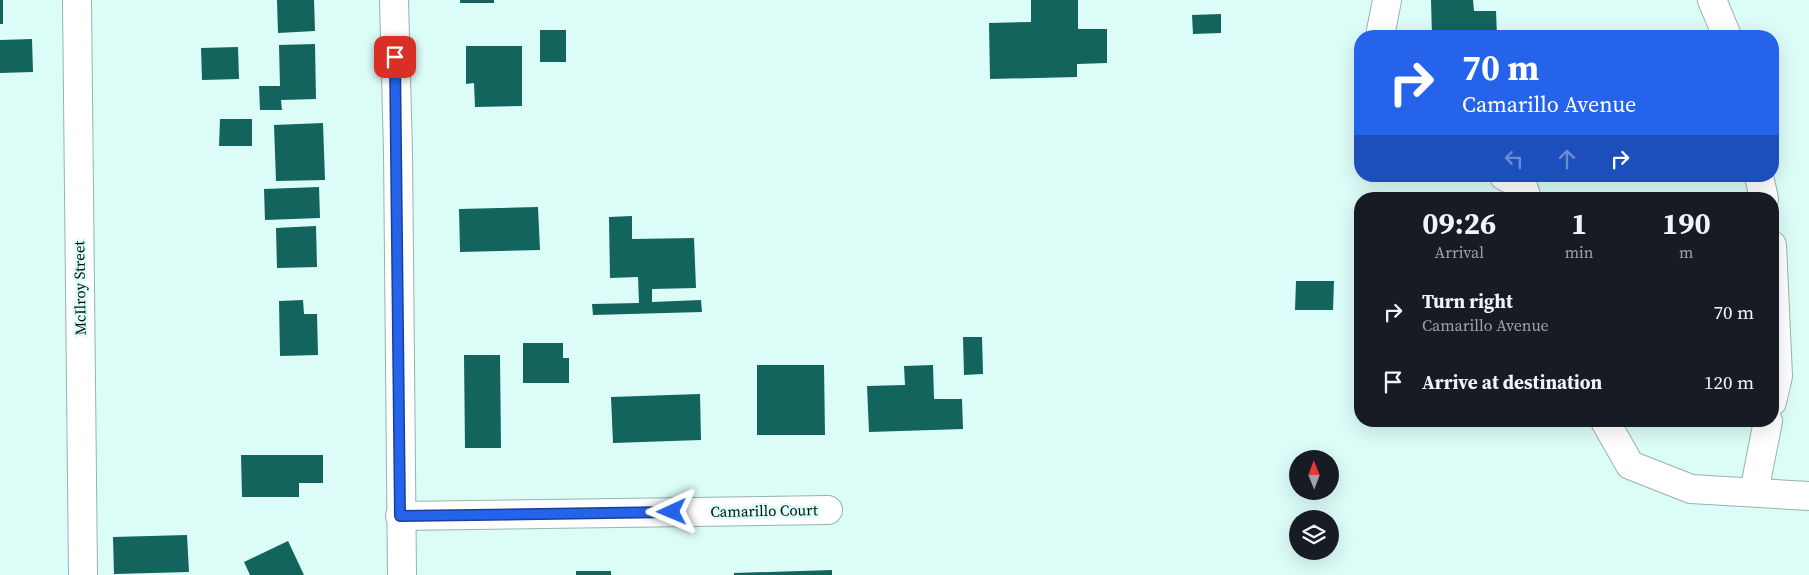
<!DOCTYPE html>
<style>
body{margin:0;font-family:"Source Serif 4",serif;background:#20242c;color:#f1f3f6;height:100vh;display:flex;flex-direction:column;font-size:19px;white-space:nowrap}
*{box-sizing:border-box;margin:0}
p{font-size:16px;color:#9ea1a6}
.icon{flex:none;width:28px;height:28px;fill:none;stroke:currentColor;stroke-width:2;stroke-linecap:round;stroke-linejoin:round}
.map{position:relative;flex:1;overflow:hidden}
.side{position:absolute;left:1354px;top:192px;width:425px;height:235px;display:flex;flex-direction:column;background:#171b24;border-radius:20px;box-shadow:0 5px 20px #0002}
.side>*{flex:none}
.banner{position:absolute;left:1354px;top:30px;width:425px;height:152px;border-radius:20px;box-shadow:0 5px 20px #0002;background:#2563eb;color:#fff;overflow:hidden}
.needle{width:32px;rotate:359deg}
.tools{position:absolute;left:1289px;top:450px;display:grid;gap:10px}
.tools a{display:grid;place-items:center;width:50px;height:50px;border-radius:50%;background:#171b24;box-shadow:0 5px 20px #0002;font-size:25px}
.pin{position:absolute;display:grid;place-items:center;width:42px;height:42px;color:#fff;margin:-21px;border-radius:10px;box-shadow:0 2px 8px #0006}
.me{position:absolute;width:55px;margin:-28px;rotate:269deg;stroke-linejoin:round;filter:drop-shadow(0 0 4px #0008)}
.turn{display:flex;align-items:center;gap:18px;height:105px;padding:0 25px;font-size:22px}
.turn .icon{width:65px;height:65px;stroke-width:2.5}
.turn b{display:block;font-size:35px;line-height:42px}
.lanes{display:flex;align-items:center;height:48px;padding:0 25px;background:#0003;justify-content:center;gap:25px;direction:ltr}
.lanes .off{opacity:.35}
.eta{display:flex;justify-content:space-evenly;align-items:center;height:85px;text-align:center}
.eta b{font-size:30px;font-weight:700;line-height:35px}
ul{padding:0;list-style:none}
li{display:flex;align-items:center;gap:15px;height:70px;padding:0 25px}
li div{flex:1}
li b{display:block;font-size:19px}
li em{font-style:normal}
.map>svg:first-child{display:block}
.building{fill:#12645c}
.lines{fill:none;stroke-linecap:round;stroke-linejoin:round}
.minor-casing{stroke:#95b4af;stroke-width:30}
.minor{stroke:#fff;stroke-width:28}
.route-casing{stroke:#184099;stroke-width:12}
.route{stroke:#2563eb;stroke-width:9}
.labels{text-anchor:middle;stroke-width:5;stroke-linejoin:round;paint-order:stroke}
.street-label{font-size:15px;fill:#06100f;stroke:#dcfcf7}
</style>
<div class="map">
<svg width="1809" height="575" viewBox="0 0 1809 575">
<rect width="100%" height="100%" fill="#dcfcf7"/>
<g class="building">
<rect x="0" y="0" width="3" height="24"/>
<path d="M 277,0 L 314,0 L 315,31 L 278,33 Z"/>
<rect x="460" y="0" width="34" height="3"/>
<path d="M 1031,0 L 1078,0 L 1078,29 L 1107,29 L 1107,63 L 1077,64 L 1077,77 L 990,79 L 989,23 L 1031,22 Z"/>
<path d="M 1431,0 L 1473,0 L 1474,11 L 1496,11 L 1497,36 L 1432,36 Z"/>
<path d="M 1221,14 L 1221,33 L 1193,34 L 1192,15 Z"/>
<rect x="540" y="30" width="26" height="32"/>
<path d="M 32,39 L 33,72 L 0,73 L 0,40 Z"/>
<path d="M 315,44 L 316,99 L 281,100 L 282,110 L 260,110 L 259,86 L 280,86 L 279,45 Z"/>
<path d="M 466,46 L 522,46 L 522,106 L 475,107 L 474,83 L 466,84 Z"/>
<path d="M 238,47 L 239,79 L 202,80 L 201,48 Z"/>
<path d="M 220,119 L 252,119 L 252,146 L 219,146 Z"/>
<path d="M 323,123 L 325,180 L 276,181 L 274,125 Z"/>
<path d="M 319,187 L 320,218 L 265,220 L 264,189 Z"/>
<path d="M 538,207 L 540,250 L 460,252 L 459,209 Z"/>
<path d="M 632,216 L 632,239 L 694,238 L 696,288 L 652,289 L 652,302 L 701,300 L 702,312 L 593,315 L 592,304 L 639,303 L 638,277 L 610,278 L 609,217 Z"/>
<path d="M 316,226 L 317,267 L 277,268 L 276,228 Z"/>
<path d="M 1296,281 L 1334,281 L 1333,310 L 1295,310 Z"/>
<path d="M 303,300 L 304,314 L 317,314 L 318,355 L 280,356 L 279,301 Z"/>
<path d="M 963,337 L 982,337 L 983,374 L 964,375 Z"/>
<path d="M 523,343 L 563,343 L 563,358 L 569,358 L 569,383 L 523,383 Z"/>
<path d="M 464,355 L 500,355 L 501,448 L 465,448 Z"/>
<path d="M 757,365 L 824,365 L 825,435 L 757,435 Z"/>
<path d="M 933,365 L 934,399 L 962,399 L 963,429 L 869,432 L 867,386 L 905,385 L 904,366 Z"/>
<path d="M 700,394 L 701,440 L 613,443 L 611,397 Z"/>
<path d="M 241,455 L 323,455 L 323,483 L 299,483 L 299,497 L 242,497 Z"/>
<path d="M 187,535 L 189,572 L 114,574 L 113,537 Z"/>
<path d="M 288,541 L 304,575 L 250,575 L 244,562 Z"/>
<path d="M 832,570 L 832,575 L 734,575 L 734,573 Z"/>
<rect x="576" y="571" width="35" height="4"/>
</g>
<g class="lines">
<g class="minor-casing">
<g id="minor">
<path d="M 77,0 L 83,575"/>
<path d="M 394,0 L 398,152 L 402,575"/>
<path d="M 1712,0 L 1727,36"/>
<path d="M 1380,36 L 1387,0"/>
<path d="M 1504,176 L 1523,186 L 1527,199"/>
<path d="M 1759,176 L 1764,199"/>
<path d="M 1772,245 L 1778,376 L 1772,402"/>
<path d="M 1605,421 L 1630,465 L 1691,489 L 1809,496"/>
<path d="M 1754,492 L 1768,421"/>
<path d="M 400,516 L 828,510"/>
</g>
</g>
<use href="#minor" class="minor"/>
</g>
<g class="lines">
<g class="route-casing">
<path id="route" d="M 395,57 L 400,516 L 672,512"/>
</g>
<use href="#route" class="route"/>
</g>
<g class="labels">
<g class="street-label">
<text transform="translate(80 288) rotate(-91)" y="5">McIlroy Street</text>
<text transform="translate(764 511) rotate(-1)" y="5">Camarillo Court</text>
</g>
</g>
</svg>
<div class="tools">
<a><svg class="needle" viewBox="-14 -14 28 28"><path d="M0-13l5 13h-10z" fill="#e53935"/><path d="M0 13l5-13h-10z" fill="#9ea1a6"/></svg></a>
<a><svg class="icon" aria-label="layers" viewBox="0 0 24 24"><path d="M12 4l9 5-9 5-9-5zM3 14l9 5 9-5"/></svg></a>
</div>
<div class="pin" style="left:395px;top:57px;background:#d93025"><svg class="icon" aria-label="arrive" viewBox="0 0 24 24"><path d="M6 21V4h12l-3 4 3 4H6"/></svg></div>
<svg class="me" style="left:672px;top:512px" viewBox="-20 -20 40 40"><path d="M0-17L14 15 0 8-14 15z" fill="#2563eb" stroke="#fff" stroke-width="4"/></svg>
<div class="banner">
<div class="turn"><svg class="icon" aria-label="right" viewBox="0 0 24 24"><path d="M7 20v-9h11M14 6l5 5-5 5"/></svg><div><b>70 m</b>Camarillo Avenue</div></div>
<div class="lanes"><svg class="icon off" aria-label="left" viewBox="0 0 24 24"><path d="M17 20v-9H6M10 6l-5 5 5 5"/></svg><svg class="icon off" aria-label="ahead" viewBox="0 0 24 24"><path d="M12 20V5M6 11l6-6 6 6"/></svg><svg class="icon" aria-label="right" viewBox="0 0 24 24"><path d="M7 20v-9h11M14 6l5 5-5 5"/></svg></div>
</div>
<section class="side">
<div class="eta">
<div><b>09:26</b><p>Arrival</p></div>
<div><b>1</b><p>min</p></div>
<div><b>190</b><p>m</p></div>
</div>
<ul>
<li><svg class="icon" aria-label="right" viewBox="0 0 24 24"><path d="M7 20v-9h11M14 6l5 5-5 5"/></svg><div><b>Turn right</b><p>Camarillo Avenue</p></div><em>70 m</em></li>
<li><svg class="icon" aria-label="arrive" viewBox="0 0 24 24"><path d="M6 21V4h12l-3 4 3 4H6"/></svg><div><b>Arrive at destination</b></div><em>120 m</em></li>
</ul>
</section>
</div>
